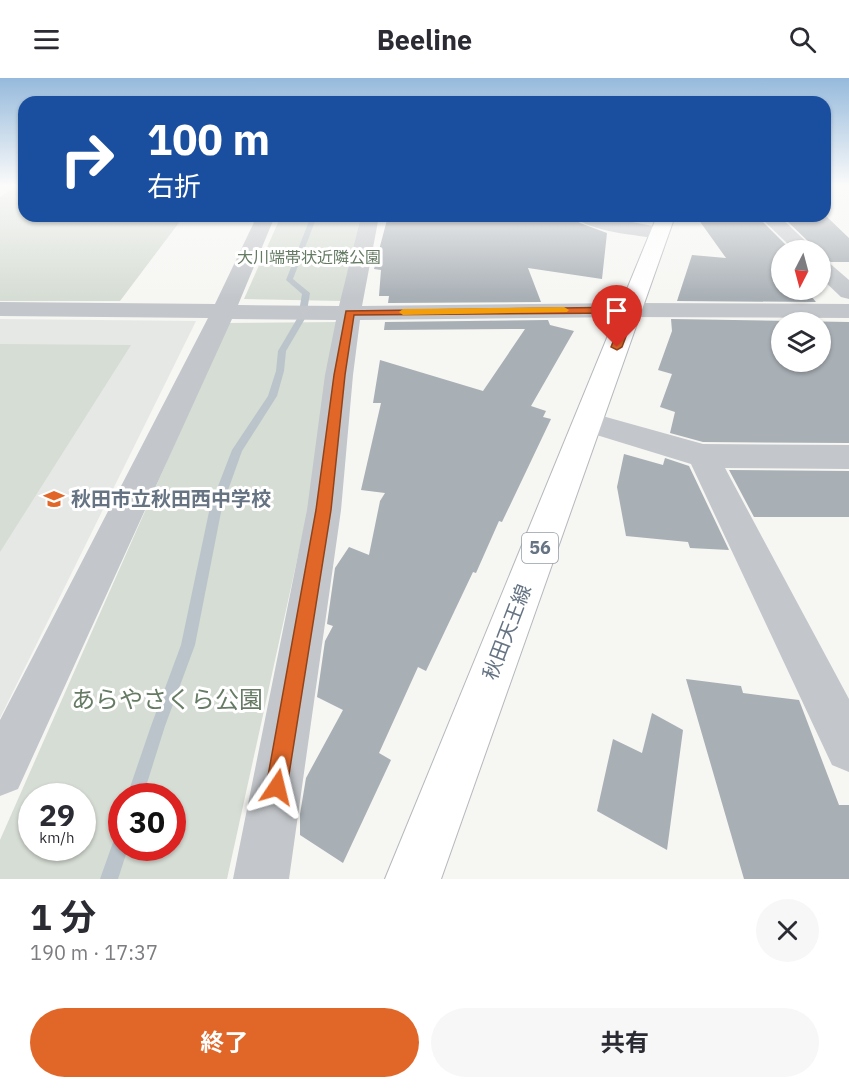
<!DOCTYPE html>
<html lang="ja">
<meta charset="utf-8">
<style>
body{margin:0;font-family:"IBM Plex Sans","Noto Sans JP",sans-serif;background:#f7f7f7;color:#2b2b33;height:100vh;display:flex;flex-direction:column;font-size:22px;white-space:nowrap}
*{box-sizing:border-box;margin:0}
p{font-size:20px;color:#7c7c81}
.icon{flex:none;width:33px;height:33px;fill:none;stroke:currentColor;stroke-width:2;stroke-linecap:round;stroke-linejoin:round}
.map{position:relative;height:801px;overflow:hidden}
.sheet{display:flex;flex-direction:column;background:#fff;flex:1}
.sheet>*{flex:none}
.top-card{position:absolute;left:18px;top:18px;width:813px;height:126px;border-radius:18px;box-shadow:0 2px 4px #0004;background:#1a4fa0;color:#fff;overflow:hidden}
.needle{width:39px;rotate:186deg}
.fabs{position:absolute;left:771px;top:162px;display:grid;gap:12px}
.fabs a{display:grid;place-items:center;width:60px;height:60px;border-radius:50%;background:#fff;box-shadow:0 2px 4px #0004;font-size:30px}
.speed{position:absolute;left:18px;top:705px;display:flex;gap:12px;font-size:30px;font-weight:700;text-align:center}
.speed>*{display:grid;place-content:center;width:78px;height:78px;border-radius:50%;background:#fff;box-shadow:0 2px 4px #0004;line-height:1}
.speed small{font-size:15px;font-weight:400}
.speed .limit{border:9px solid #d22;background:#fff;color:#111}
.pin{position:absolute;display:grid;place-items:center;width:51px;height:51px;color:#fff;margin:-62px -26px;border-radius:50% 50% 50% 0;rotate:-45deg;box-shadow:0 0 6px #0007}
.pin .icon{rotate:45deg}
.me{position:absolute;width:66px;margin:-33px;rotate:10deg;stroke-linejoin:round;filter:drop-shadow(0 0 4px #0008)}
.turn{display:flex;align-items:center;gap:21px;height:126px;padding:0 30px;font-size:27px}
.turn .icon{width:78px;height:78px;stroke-width:2.5}
.turn b{display:block;font-size:42px;line-height:51px}
.round{display:grid;place-items:center;flex:none;width:63px;height:63px;border-radius:32px;background:#f7f7f7}
.headline{display:flex;align-items:center;justify-content:space-between;height:102px;padding:0 30px}
h1{font-size:36px;font-weight:700;line-height:45px}
.primary-button{display:flex;gap:12px;margin-top:auto;padding:12px 30px}
.primary-button a{flex:1;height:69px;border-radius:36px;background:#e16728;color:#fff;font-size:24px;font-weight:700;line-height:69px;text-align:center}
.primary-button a+a{background:#f7f7f7;color:#2b2b33}
header{display:flex;justify-content:space-between;align-items:center;height:78px;padding:0 30px;background:#fff;font-size:27px;font-weight:700}
.map>svg:first-child{display:block}
.built{fill:#e6e8e6}
.green{fill:#d6ddd4;fill-rule:evenodd}
.lines{fill:none;stroke-linecap:round;stroke-linejoin:round}
.stream{fill:#bbc4ca;fill-rule:evenodd}
.building{fill:#a8afb5;fill-rule:evenodd}
.primary-casing{stroke:#b4b8bc;stroke-width:2}
.street{fill:#c3c6ca;fill-rule:evenodd}
.primary{fill:#fff;fill-rule:evenodd}
.route{fill:#e16728;stroke:#92431a;stroke-width:1.5}
.slow{fill:#f59e0b}
.labels{text-anchor:middle;stroke-width:6;stroke-linejoin:round;paint-order:stroke}
.far-park-label{font-size:16px;fill:#667b64;stroke:#fff}
.shield{fill:#fff;stroke:#939da8;stroke-width:1.5}
.shield-label{font-size:18px;font-weight:bold;fill:#657383}
.poi-label{font-size:20px;font-weight:bold;fill:#657383;stroke:#fff;text-anchor:start}
.street-label{font-size:20px;fill:#657383;stroke:#fff}
.near-park-label{font-size:24px;fill:#667b64;stroke:#fff}
</style>
<header><svg class="icon" aria-label="menu" viewBox="0 0 24 24"><path d="M4 6h16M4 12h16M4 18h16"/></svg>Beeline<svg class="icon" aria-label="search" viewBox="0 0 24 24"><circle cx="10" cy="10" r="6"/><path d="M15 15l6 6"/></svg></header>
<div class="map">
<svg width="849" height="801" viewBox="0 0 849 801">
<rect width="100%" height="100%" fill="#f6f6f3"/>
<path class="built" d="M 0,241 L 196,243 L 0,640 Z"/>
<g class="green">
<path d="M 16,108 L 24,108 L 24,138 L 184,138 L 120,223 L 0,223 L 0,119 Z"/>
<path d="M 281,138 L 361,138 L 341,223 L 244,221 Z"/>
<path d="M 341,244 L 313,409 L 227,801 L 0,801 L 0,762 L 228,245 ZM 32,718 L 82,718 L 82,770 L 32,770 ZM 122,718 L 172,718 L 172,770 L 122,770 Z"/>
<path d="M 0,266 L 131,267 L 0,474 Z"/>
</g>
<g class="lines">
<g class="stream">
<path d="M 311,138 L 317,138 L 293,201 L 310,215 L 306,239 L 286,273 L 284,293 L 277,318 L 242,373 L 222,429 L 195,567 L 165,648 L 143,718 L 127,718 L 151,648 L 181,567 L 210,429 L 232,372 L 268,318 L 276,293 L 278,273 L 298,239 L 302,216 L 286,202 Z"/>
<path d="M 122,754 L 122,770 L 128,770 L 118,801 L 100,801 L 116,756 Z"/>
</g>
</g>
<g class="building">
<path d="M 388,138 L 573,138 L 580,145 L 607,155 L 602,201 L 528,190 L 541,224 L 388,225 L 389,218 L 379,218 L 381,192 L 374,191 Z"/>
<path d="M 696,138 L 757,138 L 791,172 L 782,172 L 782,212 L 806,212 L 816,224 L 677,223 L 692,177 L 726,180 Z"/>
<path d="M 782,138 L 826,138 L 849,160 L 849,184 L 831,184 L 820,179 L 820,172 L 817,172 Z"/>
<path d="M 671,241 L 849,244 L 849,365 L 703,364 L 670,355 L 675,334 L 660,329 L 672,296 L 658,292 L 672,253 ZM 782,244 L 820,244 L 820,284 L 782,284 Z"/>
<path d="M 548,242 L 550,247 L 574,253 L 531,328 L 546,333 L 543,339 L 551,341 L 502,444 L 499,443 L 476,495 L 473,494 L 426,593 L 418,589 L 379,675 L 391,682 L 343,785 L 300,757 L 300,736 L 306,700 L 343,632 L 317,619 L 325,563 L 333,548 L 327,546 L 335,490 L 349,469 L 369,477 L 380,423 L 385,415 L 361,412 L 381,325 L 373,325 L 380,282 L 483,313 L 525,251 L 384,252 L 385,244 Z"/>
<path d="M 624,376 L 663,387 L 665,380 L 689,388 L 729,472 L 690,470 L 688,464 L 626,458 L 617,409 Z"/>
<path d="M 729,392 L 849,393 L 849,439 L 754,439 Z"/>
<path d="M 686,601 L 741,608 L 743,615 L 799,622 L 839,727 L 849,727 L 849,801 L 744,801 Z"/>
<path d="M 652,635 L 683,652 L 667,772 L 597,733 L 613,661 L 642,675 Z"/>
</g>
<g class="lines">
<g class="primary-casing">
<path id="primary" d="M 657,138 L 675,138 L 441,801 L 385,801 Z"/>
</g>
<g class="street">
<path d="M 257,138 L 275,138 L 238,227 L 339,228 L 361,138 L 379,138 L 362,228 L 631,225 L 849,226 L 849,240 L 631,239 L 360,242 L 353,297 L 341,432 L 289,801 L 233,801 L 307,432 L 325,297 L 336,242 L 232,241 L 18,711 L 0,718 L 0,642 L 208,240 L 0,238 L 0,224 L 215,226 Z"/>
<path d="M 575,138 L 599,138 L 659,149 L 666,151 L 669,155 L 666,159 L 659,161 C 639,157 587,154 575,138 Z"/>
<path d="M 759,138 L 779,138 L 815,172 L 794,172 Z"/>
<path d="M 820,181 L 827,183 L 849,202 L 849,221 L 841,219 L 820,199 Z"/>
<path d="M 588,334 L 703,366 L 849,367 L 849,391 L 725,390 L 849,621 L 849,694 L 832,687 L 691,386 L 577,351 L 573,344 L 577,337 Z"/>
</g>
<use href="#primary" class="primary"/>
</g>
<linearGradient id="sky" x2="0" y2="1"><stop stop-color="#96badc"/><stop offset="0.49" stop-color="#fbfbfa"/><stop offset="1" stop-color="#fbfbfa" stop-opacity="0"/></linearGradient>
<rect width="849" height="220" fill="url(#sky)"/>
<path class="route" d="M 631,229 L 636,232 L 622,269 L 617,272 L 611,269 L 625,235 L 354,237 L 345,297 L 331,432 L 287,709 L 284,716 L 277,719 L 270,716 L 266,709 L 316,432 L 334,297 L 346,233 Z"/>
<path class="slow" d="M 564,229 L 569,232 L 567,234 L 403,237 L 399,234 L 403,231 Z"/>
<defs>
<g id="school-bare" transform="scale(1.62)"><path d="M0-5L7-2L0 1L-7-2ZM-4 1L0 2.5L4 1V4Q0 6-4 4Z" fill="#e16728" stroke="#fff" stroke-width="2.5" paint-order="stroke"/></g>
</defs>
<g fill-rule="evenodd">
<use href="#school-bare" x="54" y="421"/>
</g>
<g class="labels">
<g class="far-park-label">
<text x="309" y="185">大川端帯状近隣公園</text>
</g>
<rect class="shield" x="522" y="455" width="36" height="30" rx="4.5"/>
<g class="shield-label">
<text x="540" y="476">56</text>
</g>
<g class="poi-label">
<text x="71" y="428">秋田市立秋田西中学校</text>
</g>
<g class="street-label">
<text transform="translate(507 554) rotate(-69)" y="7">秋田天王線</text>
</g>
<g class="near-park-label">
<text x="167" y="630">あらやさくら公園</text>
</g>
</g>
</svg>
<div class="fabs">
<a><svg class="needle" viewBox="-14 -14 28 28"><path d="M0-13l5 13h-10z" fill="#e53935"/><path d="M0 13l5-13h-10z" fill="#7c7c81"/></svg></a>
<a><svg class="icon" aria-label="layers" viewBox="0 0 24 24"><path d="M12 4l9 5-9 5-9-5zM3 14l9 5 9-5"/></svg></a>
</div>
<div class="speed"><div>29<small>km/h</small></div><div class="limit">30</div></div>
<div class="pin" style="left:617px;top:269px;background:#d93025"><svg class="icon" aria-label="arrive" viewBox="0 0 24 24"><path d="M6 21V4h12l-3 4 3 4H6"/></svg></div>
<svg class="me" style="left:277px;top:709px" viewBox="-20 -20 40 40"><path d="M0-17L14 15 0 8-14 15z" fill="#e16728" stroke="#fff" stroke-width="4"/></svg>
<div class="top-card">
<div class="turn"><svg class="icon" aria-label="right" viewBox="0 0 24 24"><path d="M7 20v-9h11M14 6l5 5-5 5"/></svg><div><b>100 m</b>右折</div></div>
</div>
</div>
<section class="sheet">
<div class="headline"><div><h1>1 分</h1><p>190 m · 17:37</p></div><a class="round"><svg class="icon" aria-label="close" viewBox="0 0 24 24"><path d="M6 6l12 12M18 6L6 18"/></svg></a></div>
<div class="primary-button"><a>終了</a><a>共有</a></div>
</section>
